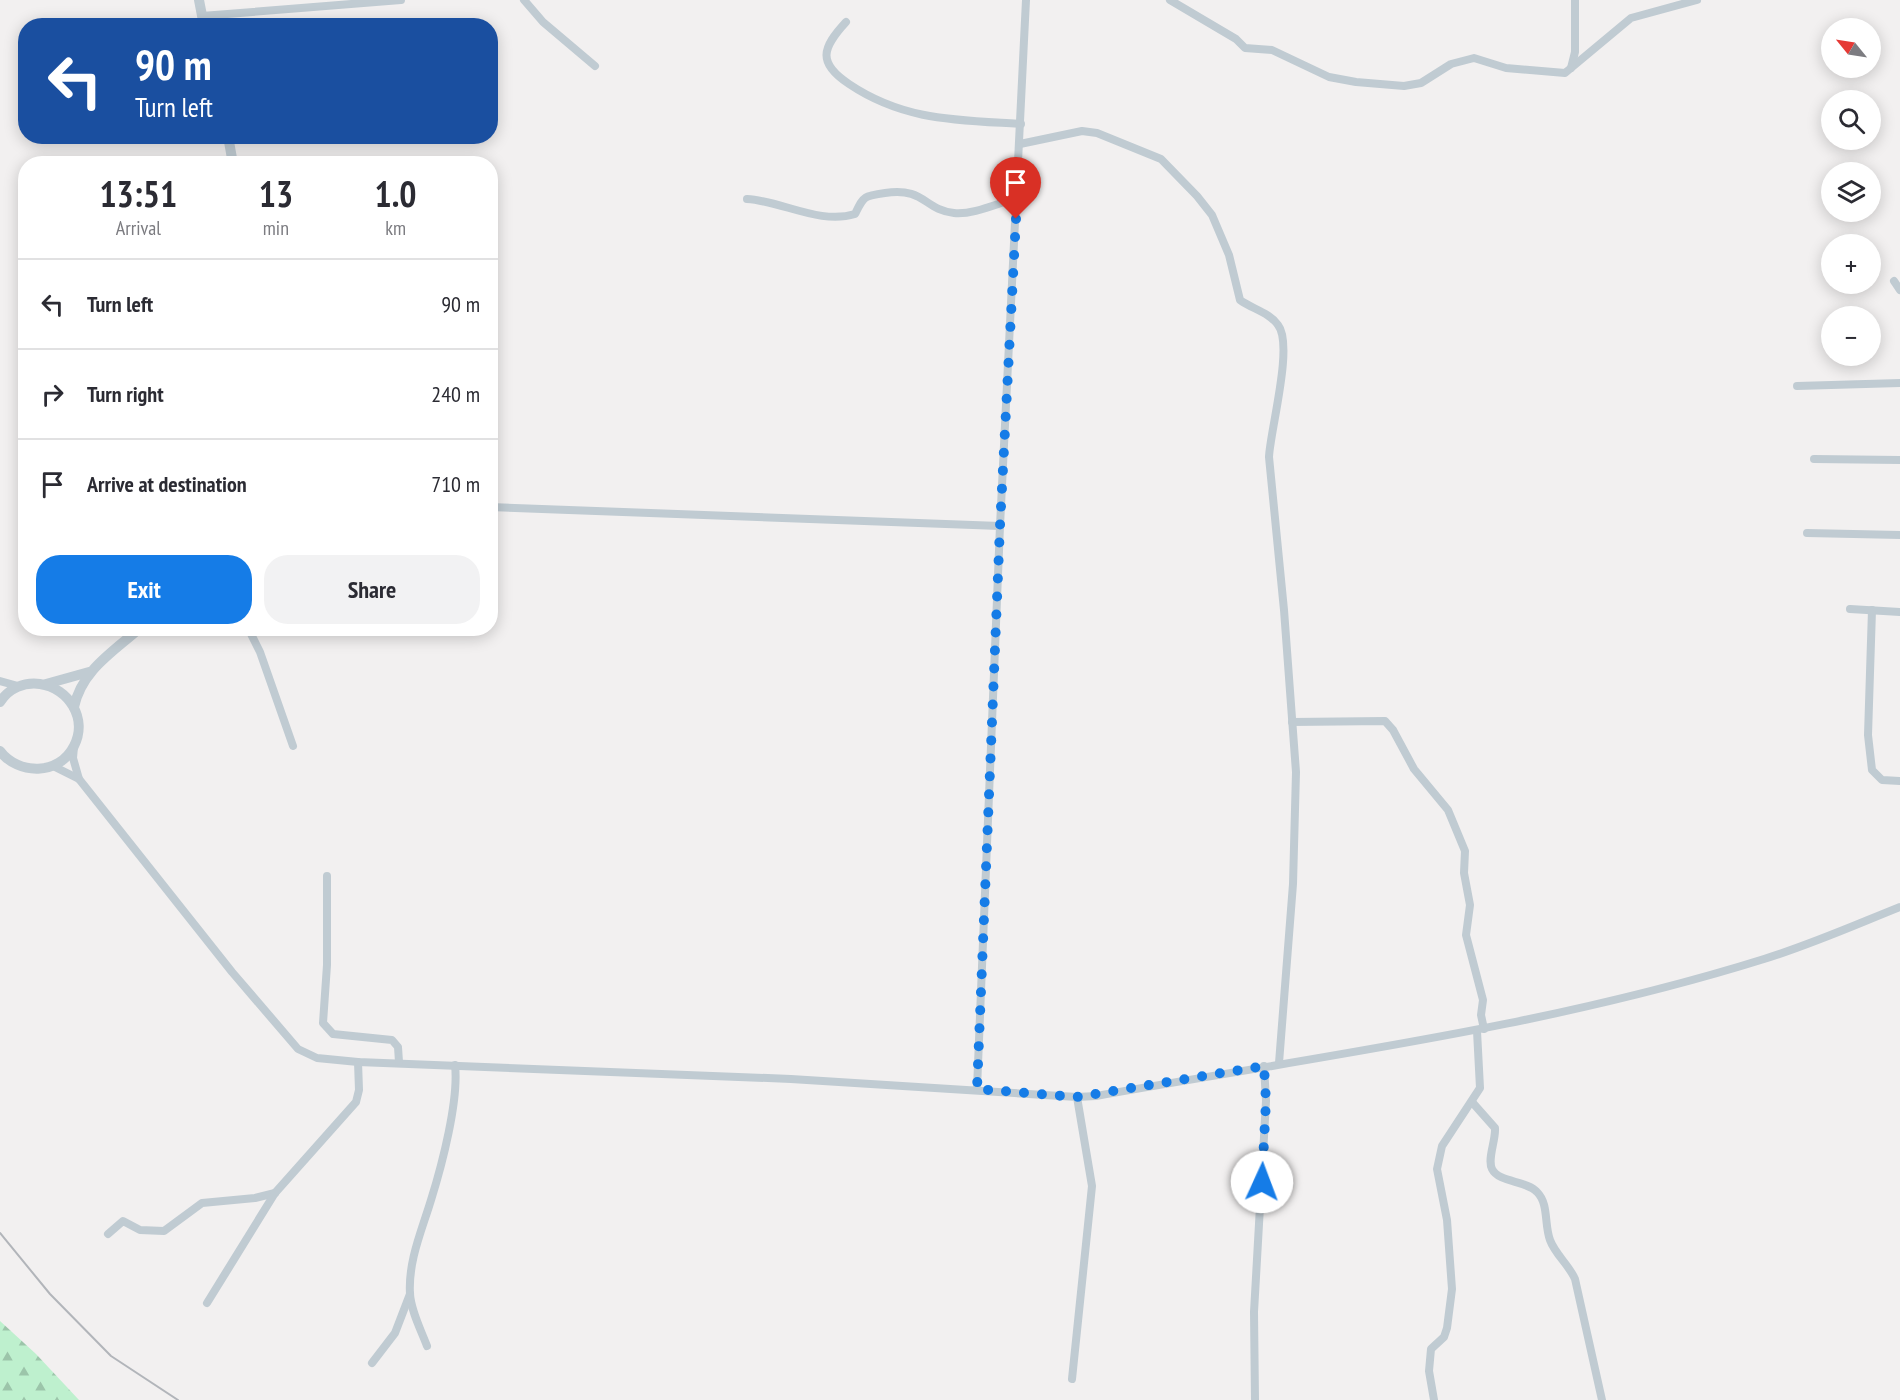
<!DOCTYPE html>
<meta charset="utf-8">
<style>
body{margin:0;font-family:"PT Sans Narrow",sans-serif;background:#f2f2f3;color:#2b2b33;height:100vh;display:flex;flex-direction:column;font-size:22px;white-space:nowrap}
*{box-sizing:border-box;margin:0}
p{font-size:20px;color:#7c7c81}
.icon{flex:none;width:33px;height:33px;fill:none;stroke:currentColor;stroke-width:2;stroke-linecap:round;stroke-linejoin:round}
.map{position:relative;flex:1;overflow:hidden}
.panel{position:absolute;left:18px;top:156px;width:480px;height:480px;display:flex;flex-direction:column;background:#fff;border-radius:24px;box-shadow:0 3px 15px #0003}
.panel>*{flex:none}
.hud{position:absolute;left:18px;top:18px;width:480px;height:126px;border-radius:24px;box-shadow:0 3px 15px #0003;background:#1a4fa0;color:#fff;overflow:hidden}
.needle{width:39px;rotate:300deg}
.fabs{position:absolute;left:1821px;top:18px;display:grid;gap:12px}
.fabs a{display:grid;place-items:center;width:60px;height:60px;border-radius:50%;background:#fff;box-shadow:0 3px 15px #0003;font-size:30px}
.pin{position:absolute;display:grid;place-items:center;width:51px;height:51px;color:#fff;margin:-62px -26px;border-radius:50% 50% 50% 0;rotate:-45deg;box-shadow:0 0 6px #0007}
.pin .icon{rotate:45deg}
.me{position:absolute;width:66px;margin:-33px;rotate:2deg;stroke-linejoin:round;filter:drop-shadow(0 0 4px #0008)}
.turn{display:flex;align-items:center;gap:21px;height:126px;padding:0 18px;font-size:27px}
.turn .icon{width:78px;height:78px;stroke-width:2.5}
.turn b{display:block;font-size:42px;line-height:51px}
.eta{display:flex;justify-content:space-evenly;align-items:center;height:102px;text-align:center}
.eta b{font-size:36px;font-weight:800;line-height:42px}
.cta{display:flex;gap:12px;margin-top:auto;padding:12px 18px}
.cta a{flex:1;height:69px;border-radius:24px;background:#157ce7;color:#fff;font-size:24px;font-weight:800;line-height:69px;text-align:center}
.cta a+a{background:#f2f2f3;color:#2b2b33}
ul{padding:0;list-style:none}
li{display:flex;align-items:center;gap:18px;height:90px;padding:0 18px;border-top:2px solid #e1e1e2}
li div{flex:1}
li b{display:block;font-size:22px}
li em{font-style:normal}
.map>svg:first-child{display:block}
.forest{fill:url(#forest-firs)}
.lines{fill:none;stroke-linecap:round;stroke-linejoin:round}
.minor{stroke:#c0cbd2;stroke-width:8}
.tertiary{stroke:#c0cbd2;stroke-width:10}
.rail{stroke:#b2b5ba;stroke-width:2}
.route{stroke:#157ce7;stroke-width:10;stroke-dasharray:0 18}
</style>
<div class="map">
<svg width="1900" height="1400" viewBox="0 0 1900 1400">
<defs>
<pattern id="forest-firs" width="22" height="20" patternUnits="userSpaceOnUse" patternTransform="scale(1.5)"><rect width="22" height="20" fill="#bef0ce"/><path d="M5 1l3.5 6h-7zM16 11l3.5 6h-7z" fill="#9cc5aa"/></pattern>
</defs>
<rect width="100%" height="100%" fill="#f2f0f0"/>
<path class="forest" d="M 0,1321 L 36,1354 L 79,1400 L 0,1400 Z"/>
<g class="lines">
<g class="minor">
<path d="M 524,0 L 543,22 L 595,66"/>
<path d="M 1170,0 L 1236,39 L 1245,48 L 1272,50 L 1329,77 L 1356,82 L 1404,86 L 1421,83 L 1451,64 L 1474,58 L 1506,68 L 1565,73 L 1631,18 L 1697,0"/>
<path d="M 202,16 L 401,0"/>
<path d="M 846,22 C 822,48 817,63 849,84 C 904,121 957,120 1021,124"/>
<path d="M 1571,68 L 1575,52 L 1575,0"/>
<path d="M 1020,144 L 1082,131 L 1097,133 L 1161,159 L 1197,196 L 1212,215 L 1229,255 L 1240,300 C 1252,309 1269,312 1278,325 C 1294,345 1270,431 1269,457 L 1284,610 L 1296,772 L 1293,884 L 1279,1063"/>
<path d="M 233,163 L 383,161"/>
<path d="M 747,199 C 782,201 820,225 855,214 C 864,196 863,196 885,193 C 925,187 924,210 954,213 C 973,215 998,203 1017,198"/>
<path d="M 1894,281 L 1900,290"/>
<path d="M 1797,386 L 1900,383"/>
<path d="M 1814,459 L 1900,460"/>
<path d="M 490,507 L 1000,526"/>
<path d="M 1807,533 L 1900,535"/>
<path d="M 1850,609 L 1900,612"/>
<path d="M 1872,610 L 1868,735 L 1872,770 L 1882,780 L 1900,781"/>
<path d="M 248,628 L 260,652 L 293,746"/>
<path d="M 0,681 L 18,686"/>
<path d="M 1292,722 L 1385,721 L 1393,730 L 1414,769 L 1448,810 L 1465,851 L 1464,873 L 1470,905 L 1466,935 L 1483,1000 L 1481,1015 L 1484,1029"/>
<path d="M 74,747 L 73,758 L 79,779"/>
<path d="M 53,766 L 79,779 L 232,972 L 298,1049 L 317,1058 L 358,1062 L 791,1079 L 1077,1097 L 1096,1096 C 1320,1056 1547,1027 1764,959 C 1810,945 1855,925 1900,907"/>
<path d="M 327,876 L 327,965 L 323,1023 L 333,1034 L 392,1040 L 398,1047 L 399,1062"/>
<path d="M 977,1089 L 1000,526 L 1026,0"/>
<path d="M 1472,1102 L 1495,1128 C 1496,1140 1487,1159 1492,1169 C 1499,1183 1526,1180 1537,1192 C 1549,1204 1544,1224 1550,1240 C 1555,1254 1569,1265 1575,1279 L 1602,1400"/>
<path d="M 108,1234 L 123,1221 L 140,1230 L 164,1231 L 202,1203 L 255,1198 L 275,1193"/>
<path d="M 207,1303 L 275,1193 L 356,1102 L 359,1090 L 358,1062"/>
<path d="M 427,1346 C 421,1330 411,1311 410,1294 C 408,1261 422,1230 431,1200 C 442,1165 459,1100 455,1065"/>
<path d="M 372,1363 L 395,1333 L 410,1294"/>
<path d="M 1072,1379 L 1092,1186 L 1077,1097"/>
<path d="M 1255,1400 L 1254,1312 L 1266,1101 L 1264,1066"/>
<path d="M 1434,1400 L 1429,1371 L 1431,1349 L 1444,1337 L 1447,1328 L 1452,1289 L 1447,1220 L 1437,1169 L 1442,1146 L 1480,1088 L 1477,1031"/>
</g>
<g class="tertiary">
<path d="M 199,0 L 204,26"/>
<path d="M 228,136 L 233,164"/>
<path d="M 46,684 L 89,672"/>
<path d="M 0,702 C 9,688 24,682 40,684 C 69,688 88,719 74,746 C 59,776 18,775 0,751"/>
<path d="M 74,707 C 82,670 113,652 140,628"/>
</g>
<path class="rail" d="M 0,1233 L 50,1294 L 111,1356 L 178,1400"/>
</g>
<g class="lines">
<path class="route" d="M 1016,219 L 1000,526 L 977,1089 L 1077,1097 L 1264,1066 L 1266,1101 L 1262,1182"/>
</g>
</svg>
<div class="fabs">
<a><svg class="needle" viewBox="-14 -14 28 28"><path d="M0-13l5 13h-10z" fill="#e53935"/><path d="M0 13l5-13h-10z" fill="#7c7c81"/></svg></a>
<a><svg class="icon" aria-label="search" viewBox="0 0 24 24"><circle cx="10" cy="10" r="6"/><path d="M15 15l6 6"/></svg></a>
<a><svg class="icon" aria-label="layers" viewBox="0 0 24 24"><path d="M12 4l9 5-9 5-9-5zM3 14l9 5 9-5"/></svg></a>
<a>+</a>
<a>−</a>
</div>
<div class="pin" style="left:1016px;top:219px;background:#d93025"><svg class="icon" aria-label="arrive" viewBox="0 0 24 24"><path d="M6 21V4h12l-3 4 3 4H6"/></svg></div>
<svg class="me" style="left:1262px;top:1182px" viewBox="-20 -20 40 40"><circle r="19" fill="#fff"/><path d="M0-13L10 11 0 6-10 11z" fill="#157ce7"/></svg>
<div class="hud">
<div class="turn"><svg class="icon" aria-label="left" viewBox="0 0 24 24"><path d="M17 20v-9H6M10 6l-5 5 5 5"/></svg><div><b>90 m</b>Turn left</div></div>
</div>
<section class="panel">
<div class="eta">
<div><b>13:51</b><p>Arrival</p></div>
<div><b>13</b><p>min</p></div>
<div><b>1.0</b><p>km</p></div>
</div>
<ul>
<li><svg class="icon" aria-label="left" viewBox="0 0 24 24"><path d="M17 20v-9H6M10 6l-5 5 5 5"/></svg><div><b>Turn left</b></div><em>90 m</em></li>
<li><svg class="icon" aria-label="right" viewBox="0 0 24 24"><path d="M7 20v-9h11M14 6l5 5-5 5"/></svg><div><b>Turn right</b></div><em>240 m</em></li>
<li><svg class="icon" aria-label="arrive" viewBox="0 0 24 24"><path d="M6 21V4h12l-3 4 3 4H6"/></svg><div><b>Arrive at destination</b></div><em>710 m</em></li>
</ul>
<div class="cta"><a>Exit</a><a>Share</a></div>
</section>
</div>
